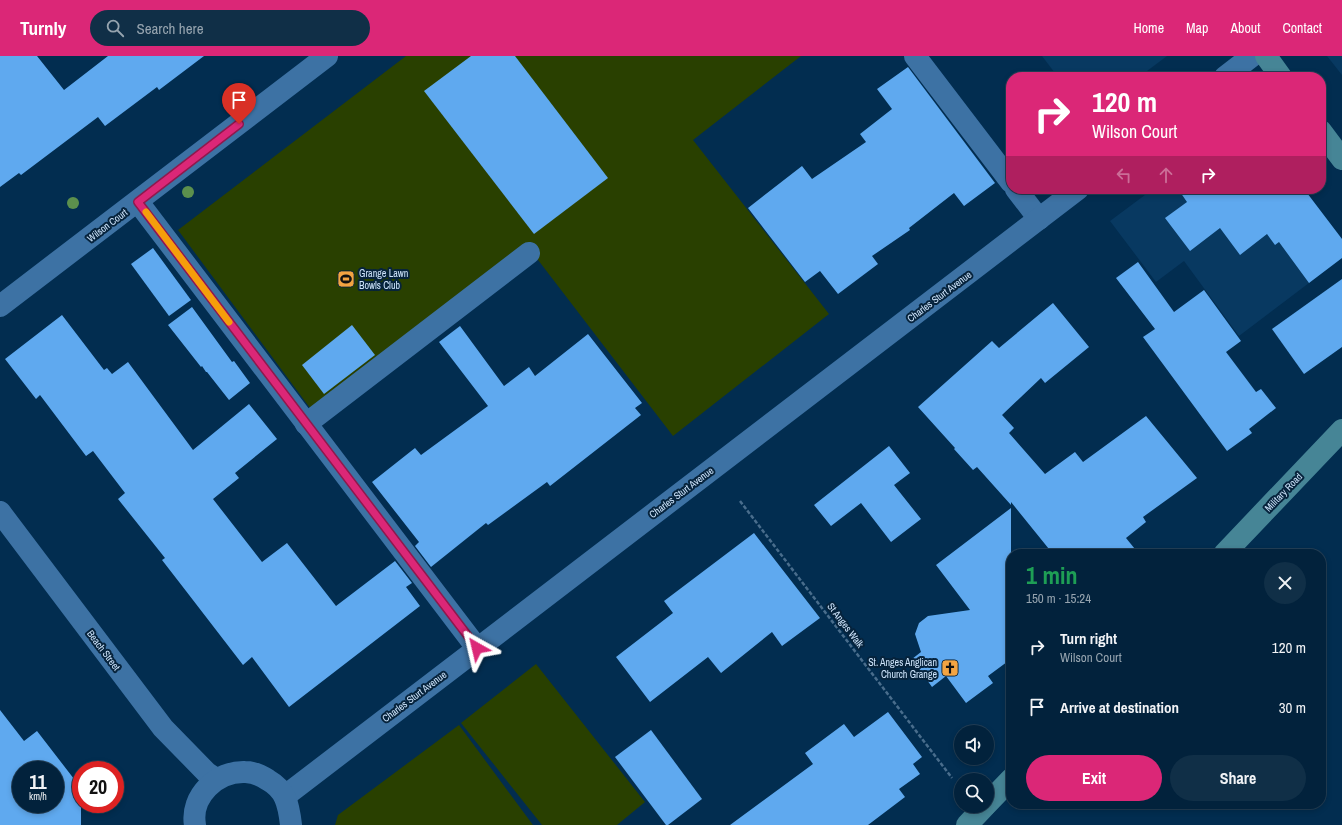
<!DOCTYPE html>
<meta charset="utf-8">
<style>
body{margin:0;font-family:"Archivo Narrow",sans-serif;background:#102f47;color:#f1f3f6;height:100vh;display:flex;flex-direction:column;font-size:15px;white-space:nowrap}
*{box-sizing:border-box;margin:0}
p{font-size:13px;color:#96a4af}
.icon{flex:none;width:22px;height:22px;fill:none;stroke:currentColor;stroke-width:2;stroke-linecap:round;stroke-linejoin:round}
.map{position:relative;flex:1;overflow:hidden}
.panel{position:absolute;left:1006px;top:493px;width:320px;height:260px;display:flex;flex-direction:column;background:#02223c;border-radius:16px;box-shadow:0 2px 6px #0003,0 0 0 1px #233f56}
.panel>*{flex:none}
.guide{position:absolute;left:1006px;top:16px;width:320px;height:122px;border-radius:16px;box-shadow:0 2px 6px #0003,0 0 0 1px #233f56;background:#db2777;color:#fff;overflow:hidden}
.buttons{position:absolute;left:954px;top:669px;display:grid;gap:8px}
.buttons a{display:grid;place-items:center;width:40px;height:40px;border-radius:50%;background:#02223c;box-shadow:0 2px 6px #0003,0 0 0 1px #233f56;font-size:20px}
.speed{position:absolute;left:12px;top:705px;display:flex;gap:8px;font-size:20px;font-weight:700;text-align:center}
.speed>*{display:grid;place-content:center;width:52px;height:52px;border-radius:50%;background:#02223c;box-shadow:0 2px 6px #0003,0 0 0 1px #233f56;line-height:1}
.speed small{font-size:10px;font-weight:400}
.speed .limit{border:6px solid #d22;background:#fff;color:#111}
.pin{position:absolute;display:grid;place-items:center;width:34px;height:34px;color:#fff;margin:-41px -17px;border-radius:50% 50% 50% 0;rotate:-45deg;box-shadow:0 0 4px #0007}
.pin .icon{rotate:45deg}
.me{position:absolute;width:44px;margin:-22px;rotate:323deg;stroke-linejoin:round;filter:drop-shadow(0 0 3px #0008)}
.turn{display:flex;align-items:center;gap:14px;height:84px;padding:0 20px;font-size:18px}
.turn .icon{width:52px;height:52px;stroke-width:2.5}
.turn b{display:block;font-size:28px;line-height:34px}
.lanes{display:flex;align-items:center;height:38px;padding:0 20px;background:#0003;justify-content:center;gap:20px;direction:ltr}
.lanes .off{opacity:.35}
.round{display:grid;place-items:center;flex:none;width:42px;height:42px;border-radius:21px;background:#102f47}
.headline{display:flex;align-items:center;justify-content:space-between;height:68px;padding:0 20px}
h1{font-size:24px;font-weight:800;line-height:30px;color:#1e9e55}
.button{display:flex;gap:8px;margin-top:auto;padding:8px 20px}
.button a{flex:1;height:46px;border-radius:24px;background:#db2777;color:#fff;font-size:16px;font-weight:800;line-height:46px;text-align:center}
.button a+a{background:#102f47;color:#f1f3f6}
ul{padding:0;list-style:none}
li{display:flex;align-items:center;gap:12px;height:60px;padding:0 20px}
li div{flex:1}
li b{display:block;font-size:15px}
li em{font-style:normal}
header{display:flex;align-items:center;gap:24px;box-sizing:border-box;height:56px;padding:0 20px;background:#db2777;color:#fff}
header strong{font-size:19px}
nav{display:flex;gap:22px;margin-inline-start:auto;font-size:14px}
.search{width:280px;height:36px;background:#102f47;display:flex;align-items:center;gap:10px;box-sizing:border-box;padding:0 14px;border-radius:22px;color:#96a4af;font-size:15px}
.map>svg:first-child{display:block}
.built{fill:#083961}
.green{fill:#294000}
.building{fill:#5fa9ef;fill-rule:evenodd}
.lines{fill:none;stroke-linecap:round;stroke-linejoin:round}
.path{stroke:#496d8c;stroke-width:2.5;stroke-dasharray:4 2;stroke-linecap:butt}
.minor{stroke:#3d72a4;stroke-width:22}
.major{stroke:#468596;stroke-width:22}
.tree{fill:#5c904d}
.route-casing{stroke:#8e194d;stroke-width:10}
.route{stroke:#db2777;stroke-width:7}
.slow{stroke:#f59e0b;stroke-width:7}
.labels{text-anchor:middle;stroke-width:4;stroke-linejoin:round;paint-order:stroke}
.street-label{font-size:10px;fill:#cee4fb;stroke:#06233c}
.poi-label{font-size:10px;fill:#cee4fb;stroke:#06233c;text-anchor:start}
</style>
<header>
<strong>Turnly</strong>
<div class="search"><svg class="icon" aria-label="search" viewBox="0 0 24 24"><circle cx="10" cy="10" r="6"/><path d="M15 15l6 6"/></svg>Search here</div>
<nav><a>Home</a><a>Map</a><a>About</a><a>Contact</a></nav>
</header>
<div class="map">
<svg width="1342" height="769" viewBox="0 0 1342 769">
<rect width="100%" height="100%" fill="#022d50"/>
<g class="built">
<path d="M 1042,0 L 1167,0 L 1139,21 L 1058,21 Z"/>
<path d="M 1327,0 L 1342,0 L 1342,19 Z"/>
<path d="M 1153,133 L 1304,133 L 1342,183 L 1342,202 L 1239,280 L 1184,205 L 1156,226 L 1110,165 Z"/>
</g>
<g class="green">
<path d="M 406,0 L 801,0 L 693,84 L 829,258 L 673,380 L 525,187 L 310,352 L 178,174 Z"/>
<path d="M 536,608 L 645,746 L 617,769 L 542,769 L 461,667 Z"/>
<path d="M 459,669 L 533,769 L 335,769 L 338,759 Z"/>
</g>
<g class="building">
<path d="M 0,0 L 37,0 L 64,34 L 108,0 L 204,0 L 159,34 L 157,31 L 105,70 L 98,61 L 21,119 L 19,117 L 0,131 Z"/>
<path d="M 471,0 L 515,0 L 608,122 L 534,178 L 424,35 Z"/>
<path d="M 908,11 L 995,127 L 964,150 L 954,137 L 909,172 L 910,174 L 872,200 L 878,208 L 838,238 L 820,215 L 805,226 L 748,152 L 802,110 L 812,123 L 866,86 L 860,78 L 892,53 L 877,33 Z"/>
<path d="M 1178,133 L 1304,133 L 1342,183 L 1342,202 L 1309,227 L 1279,186 L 1275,189 L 1267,178 L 1240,199 L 1220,172 L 1190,195 L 1165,162 L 1187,146 Z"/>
<path d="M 153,192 L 191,244 L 169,260 L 131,208 Z"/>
<path d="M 1138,206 L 1174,256 L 1204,234 L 1241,285 L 1226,296 L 1256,336 L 1261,333 L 1276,352 L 1249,373 L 1252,377 L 1227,395 L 1143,281 L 1155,273 L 1116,222 Z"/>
<path d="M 1342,223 L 1342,291 L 1304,318 L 1272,273 Z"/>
<path d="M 1053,247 L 1089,291 L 1045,327 L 1041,322 L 1002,359 L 1014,372 L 1009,377 L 1045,418 L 1075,396 L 1083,406 L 1146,360 L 1197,422 L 1143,461 L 1146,466 L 1126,482 L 1139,498 L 1053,498 L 1011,446 L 1011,449 L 977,411 L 973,414 L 954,393 L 955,392 L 918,351 L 992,285 L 999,292 Z"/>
<path d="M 192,251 L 232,306 L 234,305 L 250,327 L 229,344 L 207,316 L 206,316 L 202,310 L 201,311 L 168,269 Z"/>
<path d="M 62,259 L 104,314 L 107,312 L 112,318 L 128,306 L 193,394 L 249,348 L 277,383 L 235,417 L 239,422 L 213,443 L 262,506 L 287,487 L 336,550 L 395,505 L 412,527 L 406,531 L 420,550 L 289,651 L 252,601 L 243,609 L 186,535 L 162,504 L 165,502 L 118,443 L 125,437 L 93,395 L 86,400 L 40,339 L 36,343 L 5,303 Z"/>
<path d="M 352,269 L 375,299 L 324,338 L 302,309 Z"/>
<path d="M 460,270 L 504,330 L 529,311 L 535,320 L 588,278 L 642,347 L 635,352 L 641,359 L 550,430 L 547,426 L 488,469 L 486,467 L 431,511 L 415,490 L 419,486 L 372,426 L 415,392 L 421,399 L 488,350 L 439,286 Z"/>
<path d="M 889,390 L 910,417 L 894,429 L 921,463 L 891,486 L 861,447 L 831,470 L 814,449 Z"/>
<path d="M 1011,452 L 1011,603 L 988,620 L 993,627 L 966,647 L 946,620 L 932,631 L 912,603 L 921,596 L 915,578 L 919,567 L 928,560 L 970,554 L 936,509 Z"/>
<path d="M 754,477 L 820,562 L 782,590 L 772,576 L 721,617 L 708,601 L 650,646 L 616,601 L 673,557 L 664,545 Z"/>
<path d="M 0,654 L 24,685 L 37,675 L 81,732 L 81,769 L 0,769 ZM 21,714 L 55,714 L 55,748 L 21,748 Z"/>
<path d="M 888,656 L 922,701 L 913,708 L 920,718 L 899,733 L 905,741 L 868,769 L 730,769 L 813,708 L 805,697 L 844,668 L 854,681 Z"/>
<path d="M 651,674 L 702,743 L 668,769 L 666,769 L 615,701 Z"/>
</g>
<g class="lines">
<path class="path" d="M 740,445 L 952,722"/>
<g class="minor">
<path d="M 915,0 L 1011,126"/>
<path d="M 1225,21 L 1252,0"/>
<path d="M 1016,133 L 1039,163"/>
<path d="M 138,146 L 477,592"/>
<path d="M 0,250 L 327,0"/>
<path d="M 306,368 L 529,197"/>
<path d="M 0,456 L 163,672 L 207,717 L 216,723"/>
<path d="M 285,740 L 1078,133"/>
<path d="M 195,769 C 190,740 217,715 245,716 C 253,716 262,720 268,724 C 275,728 282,735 285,742 C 289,751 290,760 291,769"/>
</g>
<g class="major">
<path d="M 1266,0 L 1281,21"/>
<path d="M 1321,75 L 1342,103"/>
<path d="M 1224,498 L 1342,374"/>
<path d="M 987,748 L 1011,723"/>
<path d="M 967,769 L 985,750"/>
</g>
</g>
<g class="tree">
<circle cx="188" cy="136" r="6"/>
<circle cx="73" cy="147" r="6"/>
</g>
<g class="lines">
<g class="route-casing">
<path id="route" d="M 239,68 L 138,146 L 477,592"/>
</g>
<use href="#route" class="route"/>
<path class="slow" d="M 146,156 L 229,266"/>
</g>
<defs>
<g id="stadium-square" transform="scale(0.9)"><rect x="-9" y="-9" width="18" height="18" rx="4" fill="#f3a442" stroke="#06233c"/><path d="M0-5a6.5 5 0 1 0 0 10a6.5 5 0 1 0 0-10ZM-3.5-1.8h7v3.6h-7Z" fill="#111"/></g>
<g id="church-square" transform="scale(0.9)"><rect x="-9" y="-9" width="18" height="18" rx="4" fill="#f3a442" stroke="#06233c"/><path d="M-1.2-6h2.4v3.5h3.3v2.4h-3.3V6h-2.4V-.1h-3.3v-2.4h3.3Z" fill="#111"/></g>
</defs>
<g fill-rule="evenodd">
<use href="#stadium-square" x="346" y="223"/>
<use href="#church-square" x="950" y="612"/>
</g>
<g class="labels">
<g class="street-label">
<text transform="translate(107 169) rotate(-37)" y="4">Wilson Court</text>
<text transform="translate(939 240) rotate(-37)" y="4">Charles Sturt Avenue</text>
<text transform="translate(681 436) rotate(-37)" y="4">Charles Sturt Avenue</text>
<text transform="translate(1283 436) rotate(-46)" y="4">Military Road</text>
<text transform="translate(846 569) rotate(53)" y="4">St Anges Walk</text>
<text transform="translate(104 594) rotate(53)" y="4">Beach Street</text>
<text transform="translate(414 640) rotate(-37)" y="4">Charles Sturt Avenue</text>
</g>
<g class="poi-label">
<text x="359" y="221">Grange Lawn<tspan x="359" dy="12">Bowls Club</tspan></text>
<text x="937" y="610" text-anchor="end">St. Anges Anglican<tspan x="937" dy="12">Church Grange</tspan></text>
</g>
</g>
</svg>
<div class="buttons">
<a><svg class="icon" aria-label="sound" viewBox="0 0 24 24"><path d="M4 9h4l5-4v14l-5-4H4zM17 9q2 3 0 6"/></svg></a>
<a><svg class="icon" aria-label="search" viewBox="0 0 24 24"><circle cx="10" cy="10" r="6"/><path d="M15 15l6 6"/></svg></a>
</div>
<div class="speed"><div>11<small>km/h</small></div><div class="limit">20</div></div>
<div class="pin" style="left:239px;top:68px;background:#d93025"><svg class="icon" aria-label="arrive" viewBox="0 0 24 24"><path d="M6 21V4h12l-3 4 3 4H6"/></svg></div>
<svg class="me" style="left:477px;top:592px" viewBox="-20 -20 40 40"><path d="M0-17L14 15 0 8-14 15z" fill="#db2777" stroke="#fff" stroke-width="4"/></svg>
<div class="guide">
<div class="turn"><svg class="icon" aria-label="right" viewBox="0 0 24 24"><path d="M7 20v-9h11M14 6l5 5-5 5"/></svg><div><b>120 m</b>Wilson Court</div></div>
<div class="lanes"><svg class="icon off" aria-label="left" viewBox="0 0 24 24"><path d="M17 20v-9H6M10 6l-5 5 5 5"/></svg><svg class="icon off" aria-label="ahead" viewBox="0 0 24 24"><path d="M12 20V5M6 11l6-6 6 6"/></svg><svg class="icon" aria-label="right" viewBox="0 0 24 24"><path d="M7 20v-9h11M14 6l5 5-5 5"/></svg></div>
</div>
<section class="panel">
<div class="headline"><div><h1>1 min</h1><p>150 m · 15:24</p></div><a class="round"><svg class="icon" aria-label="close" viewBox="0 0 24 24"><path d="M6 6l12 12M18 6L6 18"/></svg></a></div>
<ul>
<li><svg class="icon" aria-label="right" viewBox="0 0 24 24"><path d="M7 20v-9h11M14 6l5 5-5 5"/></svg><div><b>Turn right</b><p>Wilson Court</p></div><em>120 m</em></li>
<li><svg class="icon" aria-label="arrive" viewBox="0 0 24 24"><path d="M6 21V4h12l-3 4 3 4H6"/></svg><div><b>Arrive at destination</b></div><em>30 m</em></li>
</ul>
<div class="button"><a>Exit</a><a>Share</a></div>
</section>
</div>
